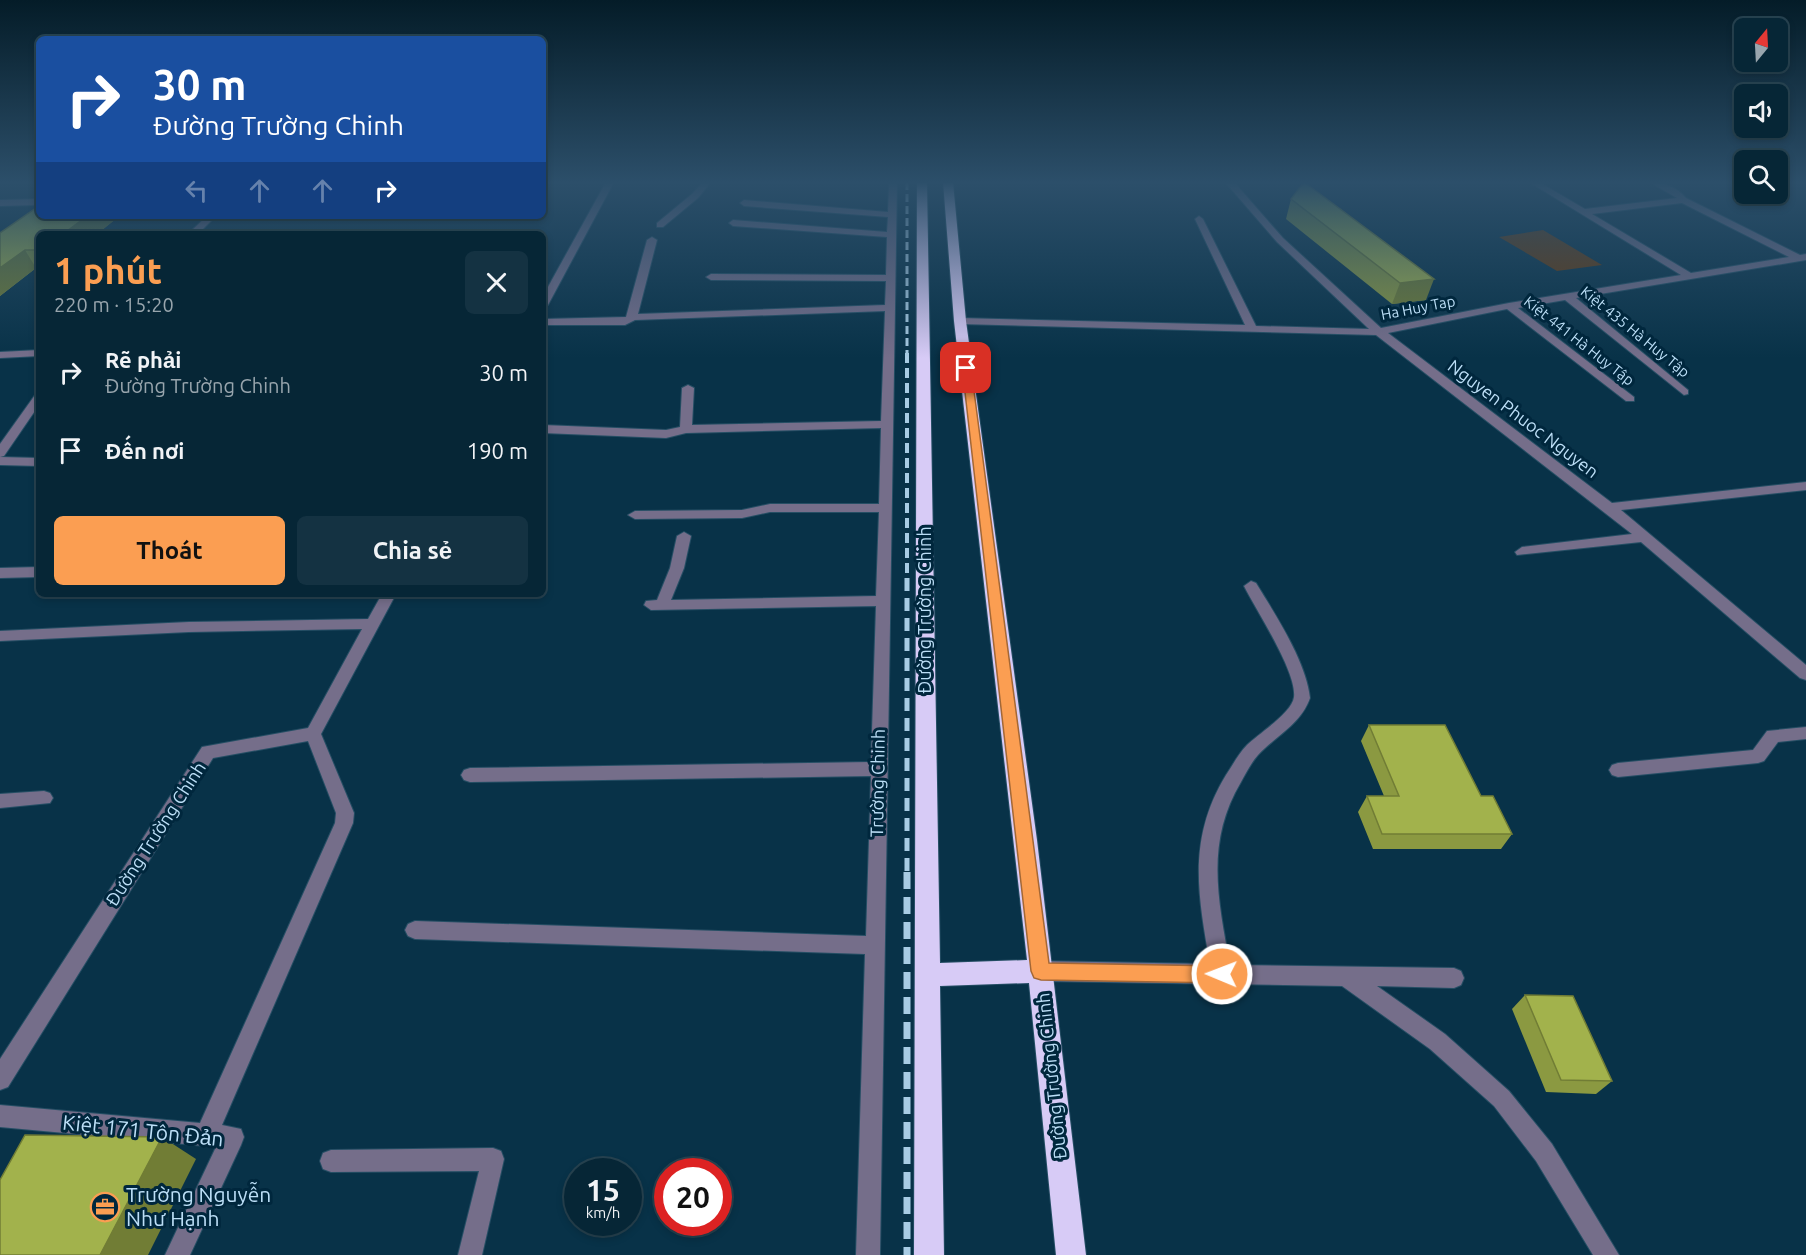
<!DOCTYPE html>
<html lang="vi">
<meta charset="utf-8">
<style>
body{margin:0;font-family:Ubuntu,sans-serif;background:#143242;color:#f1f3f6;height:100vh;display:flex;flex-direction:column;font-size:22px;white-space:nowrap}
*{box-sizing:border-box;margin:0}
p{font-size:20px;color:#98a5ad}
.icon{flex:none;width:33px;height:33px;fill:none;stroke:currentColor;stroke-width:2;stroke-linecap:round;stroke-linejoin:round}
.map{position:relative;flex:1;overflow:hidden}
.details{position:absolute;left:36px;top:231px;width:510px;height:366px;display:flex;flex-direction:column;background:#062636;border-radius:9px;box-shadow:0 3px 9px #0003,0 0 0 2px #274351}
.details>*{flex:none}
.guide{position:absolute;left:36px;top:36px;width:510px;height:183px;border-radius:9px;box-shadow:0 3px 9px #0003,0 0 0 2px #274351;background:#1a4fa0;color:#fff;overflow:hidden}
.needle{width:39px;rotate:18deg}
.fabs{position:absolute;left:1734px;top:18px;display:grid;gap:12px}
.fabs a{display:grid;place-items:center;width:54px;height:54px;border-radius:9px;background:#062636;box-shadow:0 3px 9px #0003,0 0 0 2px #274351;font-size:30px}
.speed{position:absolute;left:564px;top:1158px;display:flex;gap:12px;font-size:30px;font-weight:700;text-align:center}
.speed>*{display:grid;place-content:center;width:78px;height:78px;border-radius:50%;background:#062636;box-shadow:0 3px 9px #0003,0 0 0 2px #274351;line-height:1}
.speed small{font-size:15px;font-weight:400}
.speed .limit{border:9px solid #d22;background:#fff;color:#111}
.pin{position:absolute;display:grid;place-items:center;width:51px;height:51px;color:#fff;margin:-26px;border-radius:12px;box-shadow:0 3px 9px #0006}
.me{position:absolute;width:66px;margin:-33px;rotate:271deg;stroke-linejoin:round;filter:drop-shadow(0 0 4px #0008)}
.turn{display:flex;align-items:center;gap:21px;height:126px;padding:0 18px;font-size:27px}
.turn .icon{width:78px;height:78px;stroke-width:2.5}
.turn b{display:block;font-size:42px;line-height:51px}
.lanes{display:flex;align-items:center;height:57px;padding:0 18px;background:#0003;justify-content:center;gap:30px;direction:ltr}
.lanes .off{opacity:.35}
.round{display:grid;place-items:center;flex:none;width:63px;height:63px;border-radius:9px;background:#143242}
.summary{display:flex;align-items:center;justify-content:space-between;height:102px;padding:0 18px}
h1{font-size:36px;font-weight:600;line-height:45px;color:#fb9e52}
.button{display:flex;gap:12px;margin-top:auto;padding:12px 18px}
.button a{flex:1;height:69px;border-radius:9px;background:#fb9e52;color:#111;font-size:24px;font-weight:600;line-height:69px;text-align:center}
.button a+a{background:#143242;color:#f1f3f6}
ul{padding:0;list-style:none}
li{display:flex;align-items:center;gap:18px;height:78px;padding:0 18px}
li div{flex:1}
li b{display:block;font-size:22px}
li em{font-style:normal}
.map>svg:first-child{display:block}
.green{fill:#6a3809}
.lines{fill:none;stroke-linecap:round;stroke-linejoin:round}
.minor-casing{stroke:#254e64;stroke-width:2}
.highway-casing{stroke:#254e64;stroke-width:2}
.minor{fill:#756e8a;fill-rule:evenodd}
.highway{fill:#d7cbf6;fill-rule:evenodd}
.rail-far3{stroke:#a8cce4;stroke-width:3;stroke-dasharray:8 4;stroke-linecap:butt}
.rail-far2{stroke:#a8cce4;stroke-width:4;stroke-dasharray:10 5;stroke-linecap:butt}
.rail-far1{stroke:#a8cce4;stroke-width:5;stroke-dasharray:13 7;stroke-linecap:butt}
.rail{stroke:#a8cce4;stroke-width:7;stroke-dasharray:17 8;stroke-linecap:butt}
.wall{fill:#8b9941}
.shaded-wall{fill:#717d35}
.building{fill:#a2b24c;stroke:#717d35;stroke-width:1.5}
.route{fill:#fb9e52;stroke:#a36735;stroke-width:1.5}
.labels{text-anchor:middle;stroke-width:6;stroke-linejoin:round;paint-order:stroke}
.far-street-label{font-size:15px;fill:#bcdff7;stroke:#00273d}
.street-label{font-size:18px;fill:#bcdff7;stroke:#00273d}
.near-street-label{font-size:21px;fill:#bcdff7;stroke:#00273d}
.near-poi-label{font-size:21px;fill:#bcdff7;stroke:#00273d;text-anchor:start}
</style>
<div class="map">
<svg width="1806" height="1255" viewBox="0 0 1806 1255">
<rect width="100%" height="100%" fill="#083248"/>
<path class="green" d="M 1543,230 L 1602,265 L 1557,271 L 1499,237 Z"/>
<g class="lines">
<g class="minor-casing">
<g id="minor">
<path d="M 606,182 L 614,182 L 548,305 L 543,308 L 543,296 Z"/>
<path d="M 703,182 L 711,182 L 698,198 L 663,227 L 657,227 L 657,223 L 692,194 Z"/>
<path d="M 889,182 L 897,182 L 880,1255 L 856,1255 L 865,954 L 415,939 L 408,936 L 405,930 L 408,924 L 415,921 L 866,936 L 871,776 L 470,782 L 464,780 L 461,775 L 464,770 L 470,768 L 871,762 L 876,606 L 651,610 L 644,605 L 646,601 L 657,600 L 670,568 L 677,536 L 684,532 L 691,536 L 684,568 L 671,600 L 876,596 L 879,512 L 770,512 L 742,518 L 635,519 L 628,515 L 635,511 L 742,510 L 770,504 L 879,504 L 881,428 L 686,433 L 666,438 L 543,433 L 543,425 L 666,430 L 680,427 L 682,388 L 688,385 L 694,388 L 692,425 L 881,421 L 885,311 L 635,320 L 625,325 L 543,325 L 543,319 L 626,317 L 647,240 L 652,237 L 657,240 L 638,314 L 885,305 L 886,281 L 711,280 L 706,277 L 711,274 L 886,275 L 887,237 L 733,226 L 729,223 L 733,220 L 887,232 L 888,217 L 744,206 L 740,203 L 744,200 L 888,212 Z"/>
<path d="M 1225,182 L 1234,182 L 1283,238 L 1381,328 L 1509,303 L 1681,275 L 1529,182 L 1539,182 L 1585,209 L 1677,198 L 1649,182 C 1663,182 1677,187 1686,198 L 1800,255 L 1806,254 L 1806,260 L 1576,298 L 1688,390 L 1688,394 L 1684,395 L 1565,300 L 1518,308 L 1634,397 L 1634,401 L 1626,401 L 1507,309 L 1388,333 L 1612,503 L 1806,482 L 1806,490 L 1621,510 L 1806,665 L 1806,680 L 1800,678 L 1641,542 L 1517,555 L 1515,552 L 1522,547 L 1632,534 L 1376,335 L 960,324 L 955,321 L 960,318 L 1245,325 L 1195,219 L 1199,216 L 1203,219 L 1256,326 L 1369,329 L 1277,242 ZM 1682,203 L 1789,257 L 1691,273 L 1592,214 Z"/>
<path d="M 39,199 L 39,205 L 0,206 L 0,200 Z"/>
<path d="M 207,216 L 216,216 L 198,234 L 188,234 Z"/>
<path d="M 371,231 L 428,231 L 433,234 L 366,234 Z"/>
<path d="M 39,350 L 39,356 L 0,358 L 0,352 Z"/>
<path d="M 39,394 L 39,405 L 4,456 L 0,457 L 0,444 L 35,395 Z"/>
<path d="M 0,457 L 39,458 L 39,466 L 0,465 Z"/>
<path d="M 39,567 L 39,577 L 0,578 L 0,568 Z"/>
<path d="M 1251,581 L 1256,583 C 1275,614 1306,661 1310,698 C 1301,724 1276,736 1258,755 C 1251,763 1246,773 1241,782 C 1205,842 1218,900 1230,965 L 1454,968 L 1461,971 L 1464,978 L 1461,985 L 1454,988 L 1377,986 L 1445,1034 L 1509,1091 L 1552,1144 L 1619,1255 L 1593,1255 L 1536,1161 L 1494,1106 L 1430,1049 L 1342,986 L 1040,981 L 1033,978 L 1030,971 L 1033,964 L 1040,961 L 1210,964 C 1198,895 1187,839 1226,775 C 1233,765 1238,754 1247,745 C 1258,734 1292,713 1294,697 C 1297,672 1256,610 1244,586 Z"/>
<path d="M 382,594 L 396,594 L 321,734 L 354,813 L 353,823 L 222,1125 L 241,1129 L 244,1137 L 241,1145 L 190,1255 L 165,1255 L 216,1147 L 0,1127 L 0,1105 L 200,1123 L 335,823 L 336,813 L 308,741 L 213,758 L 8,1087 L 0,1090 L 0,1059 L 202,747 L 308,728 L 362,629 L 189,632 L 0,641 L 0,631 L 189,622 L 368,619 Z"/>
<path d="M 1806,727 L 1806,739 L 1778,742 L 1764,761 L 1758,763 L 1618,777 L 1612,775 L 1609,770 L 1612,765 L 1618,763 L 1753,750 L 1767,731 Z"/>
<path d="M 44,791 L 50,793 L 53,798 L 50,803 L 0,808 L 0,794 Z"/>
<path d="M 493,1148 L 501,1151 L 504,1159 L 482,1255 L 458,1255 L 479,1171 L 331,1172 L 323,1169 L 320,1161 L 323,1153 L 331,1150 Z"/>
</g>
</g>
<g class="highway-casing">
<path id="highway" d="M 917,182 L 927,182 L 940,963 L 1027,960 L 954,321 L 943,182 L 953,182 L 966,321 L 1037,840 L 1086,1255 L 1056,1255 L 1029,983 L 940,986 L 944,1255 L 914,1255 Z"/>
</g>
<use href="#minor" class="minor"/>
<use href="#highway" class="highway"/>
<path class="rail-far3" d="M 907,182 L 907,355"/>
<path class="rail-far2" d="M 907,353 L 907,580"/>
<path class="rail-far1" d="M 907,578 L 907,873"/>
<path class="rail" d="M 907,872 L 907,1255"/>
</g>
<g class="wall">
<path d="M 1291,199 L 1426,300 L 1392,304 L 1286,219 Z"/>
<path d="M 39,216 L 116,216 L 117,218 L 97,234 L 39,234 L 39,268 L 36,268 L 0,296 L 0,233 Z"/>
<path d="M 1369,725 L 1481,796 L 1512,834 L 1501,849 L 1373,849 L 1358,812 L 1367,796 L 1384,796 L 1361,741 Z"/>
<path d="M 1525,995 L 1612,1081 L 1596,1094 L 1546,1092 L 1512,1009 Z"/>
</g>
<g class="shaded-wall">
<path d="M 87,216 L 116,216 L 117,218 L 97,234 L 63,234 Z"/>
<path d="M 25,250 L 36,268 L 0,296 L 0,268 Z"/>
<path d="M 1434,279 L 1426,300 L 1392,304 L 1400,283 Z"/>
<path d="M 162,1137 L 196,1159 L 148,1255 L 100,1255 Z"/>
</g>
<g class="building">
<path d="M 1304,182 L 1434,279 L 1400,283 L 1291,199 Z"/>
<path d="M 39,206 L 39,216 L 87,216 L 63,234 L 39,234 L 39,250 L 25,250 L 0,268 L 0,233 Z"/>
<path d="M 1369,725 L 1445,725 L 1481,796 L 1493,796 L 1512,834 L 1382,834 L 1367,796 L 1399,796 Z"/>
<path d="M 1525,995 L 1573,996 L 1612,1081 L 1561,1080 Z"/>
<path d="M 25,1135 L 162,1137 L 100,1255 L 0,1255 L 0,1180 Z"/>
</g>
<linearGradient id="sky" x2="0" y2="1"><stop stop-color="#041c28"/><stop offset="0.51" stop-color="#2c4f6a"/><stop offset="1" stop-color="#2c4f6a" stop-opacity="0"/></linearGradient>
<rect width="1806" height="358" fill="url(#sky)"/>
<path class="route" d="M 962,366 L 971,368 L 1049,963 L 1222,966 L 1229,968 L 1232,974 L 1229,980 L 1222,983 L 1041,980 L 1034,978 L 1031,971 Z"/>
<defs>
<g id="office-ring" transform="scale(1.5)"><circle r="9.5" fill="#00273d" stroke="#fb9e52" stroke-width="1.5"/><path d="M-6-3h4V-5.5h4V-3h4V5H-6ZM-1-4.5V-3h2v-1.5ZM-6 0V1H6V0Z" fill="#fb9e52"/></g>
</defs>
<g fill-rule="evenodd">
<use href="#office-ring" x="105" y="1207"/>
</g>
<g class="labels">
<g class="far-street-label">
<text transform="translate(1418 308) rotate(-11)" y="5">Ha Huy Tap</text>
<text transform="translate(1635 332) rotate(39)" y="5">Kiệt 435 Hà Huy Tập</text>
<text transform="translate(1579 341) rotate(38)" y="5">Kiệt 441 Hà Huy Tập</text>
</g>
<g class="street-label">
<text transform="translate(1523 419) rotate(37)" y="6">Nguyen Phuoc Nguyen</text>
<text transform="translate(925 610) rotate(-90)" y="6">Đường Trường Chinh</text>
<text transform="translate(878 783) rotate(-89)" y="6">Trường Chinh</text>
<text transform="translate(156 834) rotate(-57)" y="6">Đường Trường Chinh</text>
<text transform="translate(1052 1076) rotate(-96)" y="6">Đường Trường Chinh</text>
</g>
<g class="near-street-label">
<text transform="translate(143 1131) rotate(6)" y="7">Kiệt 171 Tôn Đản</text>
</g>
<g class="near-poi-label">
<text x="126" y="1202">Trường Nguyễn<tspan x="126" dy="24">Như Hạnh</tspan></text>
</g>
</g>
</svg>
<div class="fabs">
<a><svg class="needle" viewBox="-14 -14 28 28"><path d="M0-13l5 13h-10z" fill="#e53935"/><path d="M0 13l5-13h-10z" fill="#98a5ad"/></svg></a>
<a><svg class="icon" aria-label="sound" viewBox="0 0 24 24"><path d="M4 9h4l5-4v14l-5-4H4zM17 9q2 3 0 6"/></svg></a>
<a><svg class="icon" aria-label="search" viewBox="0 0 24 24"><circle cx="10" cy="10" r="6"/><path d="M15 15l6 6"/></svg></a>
</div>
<div class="speed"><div>15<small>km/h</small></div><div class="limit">20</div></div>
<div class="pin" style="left:966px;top:368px;background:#d93025"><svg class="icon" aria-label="arrive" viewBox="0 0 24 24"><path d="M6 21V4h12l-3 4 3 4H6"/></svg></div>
<svg class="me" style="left:1222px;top:974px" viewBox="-20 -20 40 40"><circle r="17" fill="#fb9e52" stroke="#fff" stroke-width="3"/><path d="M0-11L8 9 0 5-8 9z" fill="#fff"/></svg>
<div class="guide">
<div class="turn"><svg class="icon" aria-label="right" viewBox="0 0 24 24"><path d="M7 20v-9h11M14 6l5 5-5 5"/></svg><div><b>30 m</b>Đường Trường Chinh</div></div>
<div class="lanes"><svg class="icon off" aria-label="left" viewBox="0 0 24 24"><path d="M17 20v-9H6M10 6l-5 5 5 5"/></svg><svg class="icon off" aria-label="ahead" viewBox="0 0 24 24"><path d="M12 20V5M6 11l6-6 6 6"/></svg><svg class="icon off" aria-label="ahead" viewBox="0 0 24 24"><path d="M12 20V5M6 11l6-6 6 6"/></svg><svg class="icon" aria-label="right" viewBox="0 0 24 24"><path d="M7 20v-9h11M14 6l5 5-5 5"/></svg></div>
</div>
<section class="details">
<div class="summary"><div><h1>1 phút</h1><p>220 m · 15:20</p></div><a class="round"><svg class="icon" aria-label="close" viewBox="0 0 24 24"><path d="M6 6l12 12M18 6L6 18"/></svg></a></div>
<ul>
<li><svg class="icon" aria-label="right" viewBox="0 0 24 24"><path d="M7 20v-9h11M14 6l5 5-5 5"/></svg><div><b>Rẽ phải</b><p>Đường Trường Chinh</p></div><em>30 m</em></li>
<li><svg class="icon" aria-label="arrive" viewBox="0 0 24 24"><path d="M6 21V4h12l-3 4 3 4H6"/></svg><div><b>Đến nơi</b></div><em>190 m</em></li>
</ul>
<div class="button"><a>Thoát</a><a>Chia sẻ</a></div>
</section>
</div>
